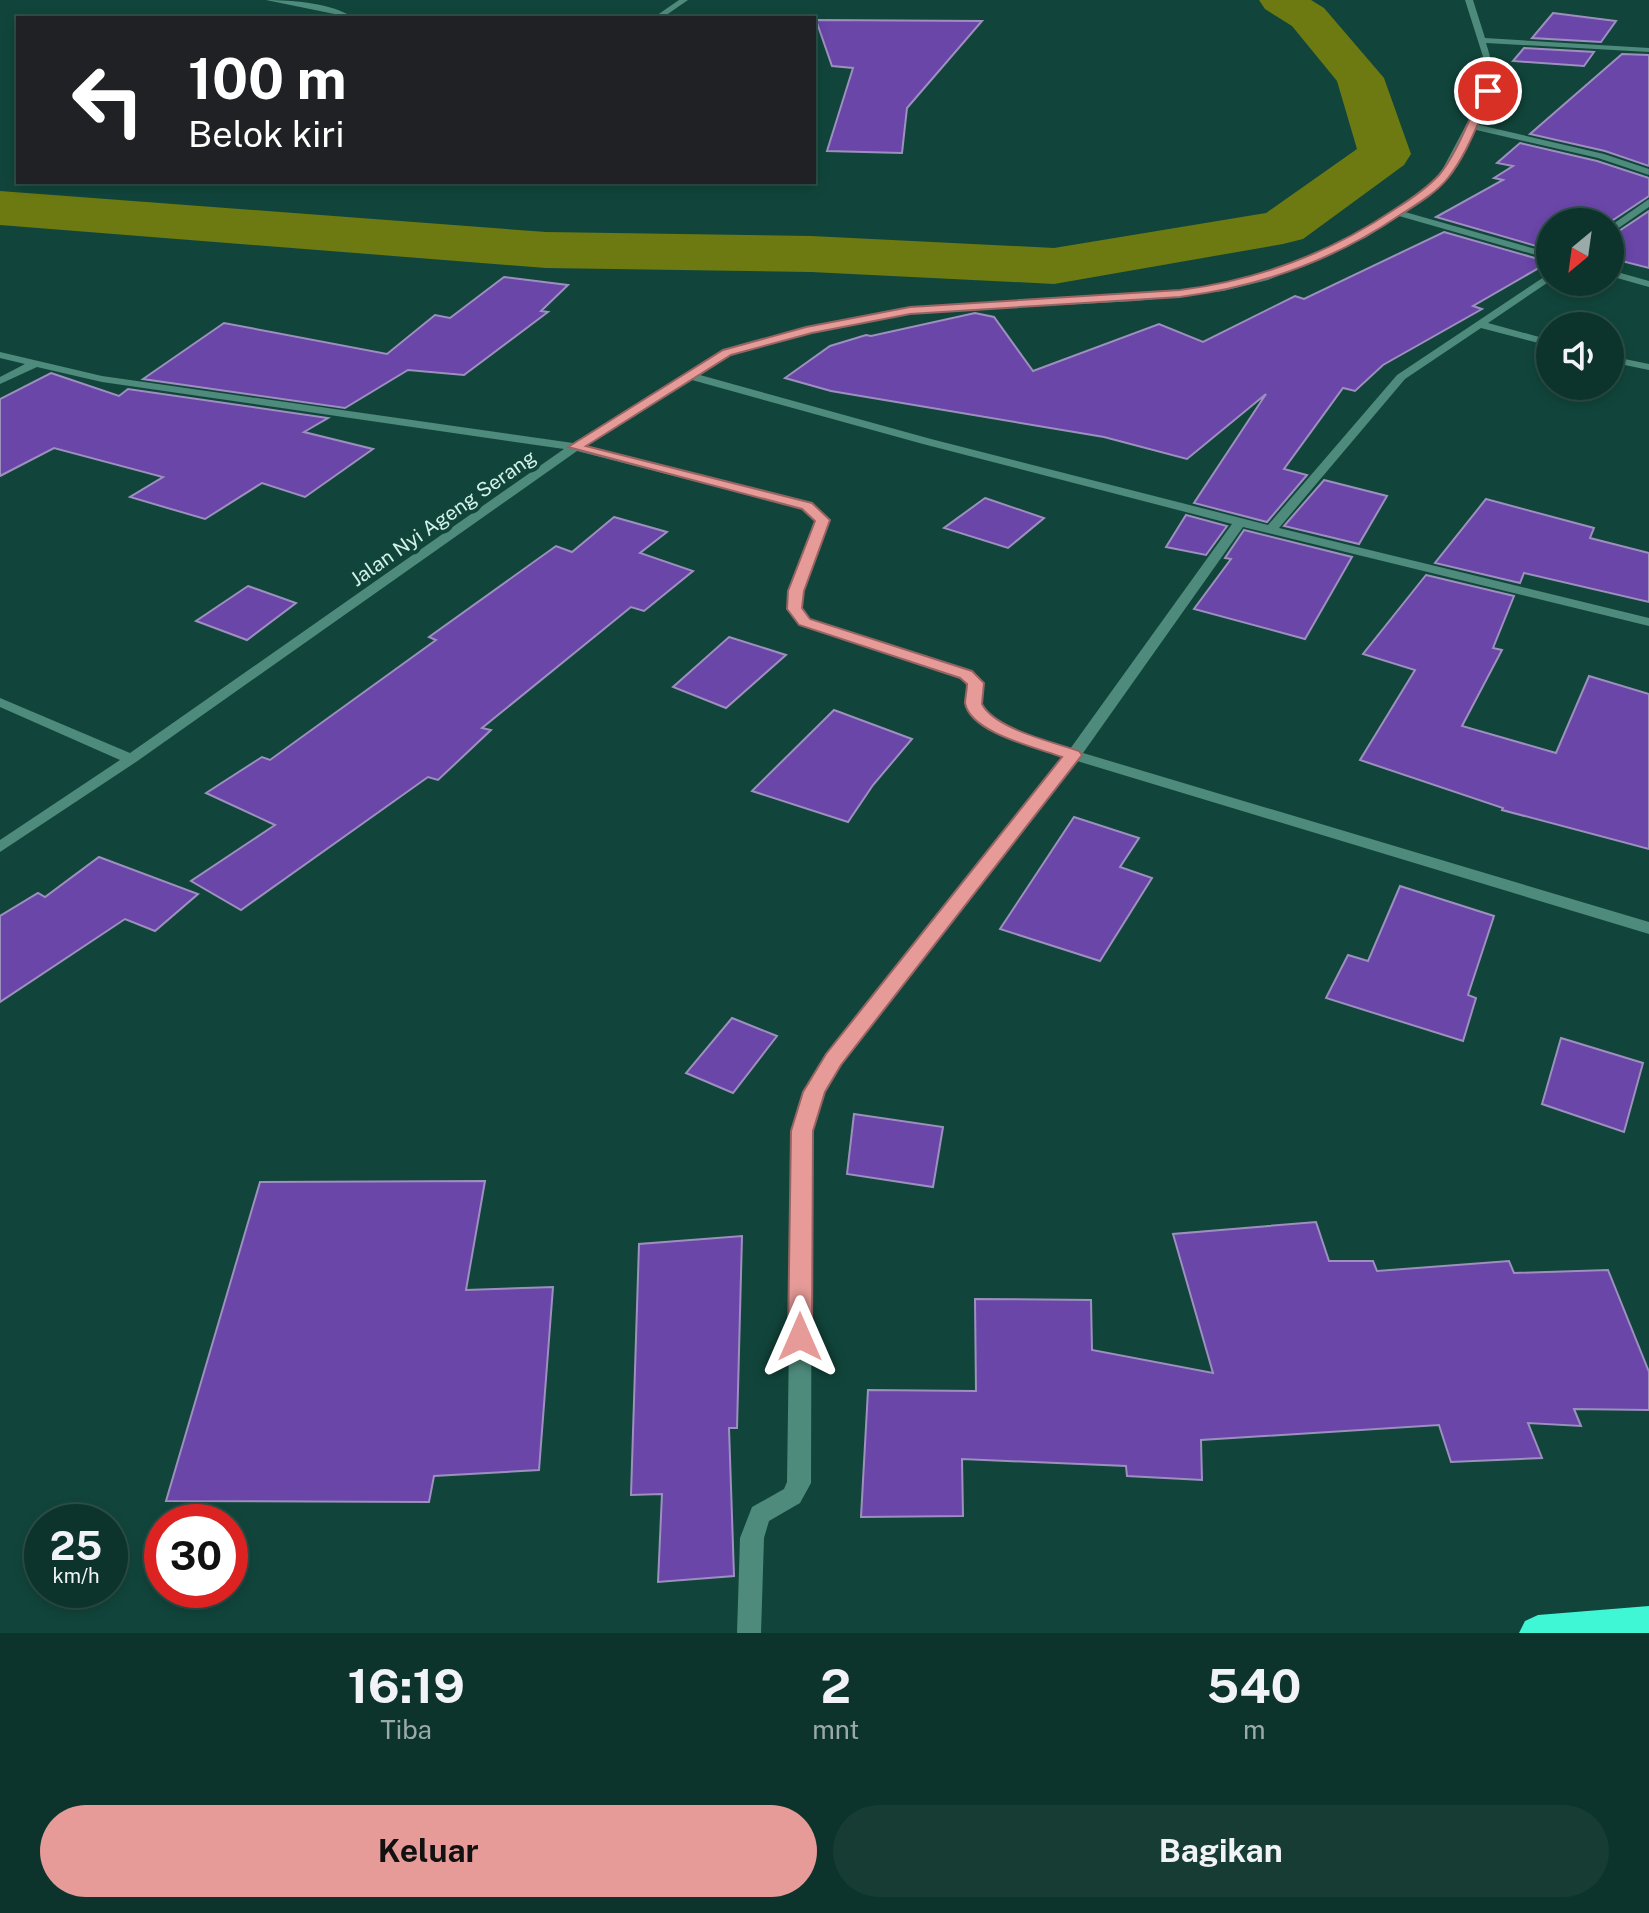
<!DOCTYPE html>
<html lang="id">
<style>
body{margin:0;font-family:"Public Sans",sans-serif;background:#163c34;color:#f1f3f6;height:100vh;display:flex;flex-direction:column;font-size:30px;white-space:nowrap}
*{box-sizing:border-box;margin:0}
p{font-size:26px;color:#9aaaa9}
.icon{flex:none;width:44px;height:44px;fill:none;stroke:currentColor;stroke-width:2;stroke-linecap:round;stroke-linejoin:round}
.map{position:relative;height:1633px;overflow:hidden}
.details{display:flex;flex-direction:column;background:#0d342c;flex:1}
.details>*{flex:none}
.top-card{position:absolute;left:16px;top:16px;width:800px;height:168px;border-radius:0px;box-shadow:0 4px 12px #0003,0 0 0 2px #2d4f48;background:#202124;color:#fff;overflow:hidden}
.needle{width:52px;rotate:209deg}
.fabs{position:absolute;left:1536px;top:208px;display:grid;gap:16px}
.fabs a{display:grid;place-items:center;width:88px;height:88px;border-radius:50%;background:#0d342c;box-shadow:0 4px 12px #0003,0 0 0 2px #2d4f48;font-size:40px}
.speed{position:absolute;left:24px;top:1504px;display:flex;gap:16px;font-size:40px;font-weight:700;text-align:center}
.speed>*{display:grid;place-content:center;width:104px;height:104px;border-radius:50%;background:#0d342c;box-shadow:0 4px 12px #0003,0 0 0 2px #2d4f48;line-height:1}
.speed small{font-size:20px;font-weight:400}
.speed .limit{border:12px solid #d22;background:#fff;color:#111}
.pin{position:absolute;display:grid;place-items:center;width:68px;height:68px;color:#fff;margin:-34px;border:4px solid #fff;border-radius:50%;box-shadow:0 2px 8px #0007}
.me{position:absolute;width:88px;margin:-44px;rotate:0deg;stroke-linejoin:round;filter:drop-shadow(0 0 6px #0008)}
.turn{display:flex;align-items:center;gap:28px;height:168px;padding:0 40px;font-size:36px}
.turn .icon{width:104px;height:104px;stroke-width:2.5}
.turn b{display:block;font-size:56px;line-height:68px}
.eta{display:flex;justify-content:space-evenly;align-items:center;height:136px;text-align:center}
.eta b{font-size:48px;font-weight:700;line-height:56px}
.action{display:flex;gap:16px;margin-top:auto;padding:16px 40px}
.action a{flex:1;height:92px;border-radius:48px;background:#e69b98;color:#111;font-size:32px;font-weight:700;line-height:92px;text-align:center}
.action a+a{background:#163c34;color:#f1f3f6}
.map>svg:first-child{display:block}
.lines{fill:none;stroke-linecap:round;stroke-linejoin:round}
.river{fill:#6d7a11;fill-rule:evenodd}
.building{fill:#6946a7;stroke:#9d90bf;stroke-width:2}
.street{fill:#4e8b7c;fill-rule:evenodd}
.highway{fill:#3ff7d5;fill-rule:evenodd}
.route{fill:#e69b98;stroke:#966563;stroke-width:2}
.labels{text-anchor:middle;stroke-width:8;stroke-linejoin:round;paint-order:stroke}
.far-street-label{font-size:20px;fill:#d2f2e9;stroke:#11453b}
</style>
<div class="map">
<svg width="1649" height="1633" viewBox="0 0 1649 1633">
<rect width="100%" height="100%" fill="#11453b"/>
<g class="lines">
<path class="river" d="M 1259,0 L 1311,0 L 1324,8 L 1384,78 L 1411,154 L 1404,165 L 1303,239 L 1283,244 L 1054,284 L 811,272 L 546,268 L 0,225 L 0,191 L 546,232 L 811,236 L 1054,248 L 1266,213 L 1357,149 L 1337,81 L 1292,26 L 1265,9 Z"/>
</g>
<g class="building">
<path d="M 1553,13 L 1616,21 L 1601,42 L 1532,38 Z"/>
<path d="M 816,20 L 982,21 L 907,108 L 902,153 L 827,151 L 853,68 L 832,66 Z"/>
<path d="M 1524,48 L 1594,52 L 1584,66 L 1513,61 Z"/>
<path d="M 1622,54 L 1649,55 L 1649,166 L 1605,151 L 1530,134 Z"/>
<path d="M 1520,143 L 1597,161 L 1649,178 L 1649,196 L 1610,222 L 1550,222 L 1550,250 L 1436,217 L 1503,180 L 1494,178 L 1513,166 L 1497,163 Z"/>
<path d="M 1649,211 L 1649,268 L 1610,258 L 1610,237 Z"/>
<path d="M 1444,232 L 1549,262 L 1473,306 L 1482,309 L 1383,365 L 1355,391 L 1343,388 L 1284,469 L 1307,475 L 1267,522 L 1194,503 L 1266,394 L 1187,459 L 1104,437 L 831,391 L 785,378 L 830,346 L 866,335 L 871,336 L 975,313 L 994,317 L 1033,371 L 1159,324 L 1203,342 L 1295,296 L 1304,299 Z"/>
<path d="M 504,277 L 568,285 L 541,311 L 548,312 L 464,375 L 408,370 L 345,408 L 143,379 L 224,323 L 387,354 L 435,315 L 450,318 Z"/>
<path d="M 51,373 L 119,396 L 128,389 L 328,418 L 304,432 L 373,449 L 305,497 L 262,483 L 205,519 L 130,497 L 163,477 L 54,448 L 0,476 L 0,399 Z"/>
<path d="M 1324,480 L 1387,496 L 1359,544 L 1284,526 Z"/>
<path d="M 985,498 L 1044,518 L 1008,548 L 944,528 Z"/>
<path d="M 1486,499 L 1594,528 L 1590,538 L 1649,553 L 1649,602 L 1524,573 L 1520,583 L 1435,563 Z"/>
<path d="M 1186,515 L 1227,526 L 1206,555 L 1166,547 Z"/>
<path d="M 614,517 L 667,532 L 640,553 L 693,571 L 644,611 L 631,607 L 482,728 L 491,730 L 438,780 L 428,777 L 241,910 L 191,881 L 275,825 L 206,793 L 262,757 L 270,760 L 436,640 L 429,637 L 556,546 L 572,552 Z"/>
<path d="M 1244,530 L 1352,557 L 1305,639 L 1194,609 L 1231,559 L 1225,558 Z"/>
<path d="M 1426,575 L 1514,596 L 1493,648 L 1502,650 L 1462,726 L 1556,753 L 1589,676 L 1649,694 L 1649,849 L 1502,810 L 1503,808 L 1360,760 L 1415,670 L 1363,654 Z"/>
<path d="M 248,586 L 296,603 L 247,640 L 196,621 Z"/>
<path d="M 729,637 L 786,655 L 726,708 L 673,687 Z"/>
<path d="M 834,710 L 912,739 L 873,785 L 848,822 L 752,791 Z"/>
<path d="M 1074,817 L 1139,838 L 1120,867 L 1152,878 L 1100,961 L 1000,929 Z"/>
<path d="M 99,857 L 198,894 L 155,931 L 125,919 L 0,1002 L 0,916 L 38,893 L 45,897 Z"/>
<path d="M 1400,886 L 1494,916 L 1468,995 L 1476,998 L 1463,1041 L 1326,998 L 1348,955 L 1368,961 Z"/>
<path d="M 732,1018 L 777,1036 L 733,1093 L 686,1073 Z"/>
<path d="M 1561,1038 L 1643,1063 L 1624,1132 L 1542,1104 Z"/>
<path d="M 854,1114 L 943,1127 L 933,1187 L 847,1174 Z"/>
<path d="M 485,1181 L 466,1290 L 553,1287 L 539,1470 L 434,1476 L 429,1502 L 166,1501 L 260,1182 Z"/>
<path d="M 1316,1222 L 1329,1261 L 1373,1261 L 1377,1271 L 1509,1261 L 1514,1273 L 1608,1270 L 1649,1372 L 1649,1410 L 1574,1409 L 1581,1426 L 1528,1423 L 1542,1458 L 1451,1462 L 1439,1425 L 1201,1440 L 1202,1480 L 1127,1476 L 1126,1466 L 962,1459 L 963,1516 L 861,1517 L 868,1390 L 976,1391 L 975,1299 L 1091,1300 L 1092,1350 L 1213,1373 L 1173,1234 Z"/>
<path d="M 742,1236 L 737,1428 L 729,1428 L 734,1576 L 658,1582 L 662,1494 L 631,1495 L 639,1244 Z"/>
</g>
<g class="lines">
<g class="street">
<path d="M 266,0 C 293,0 332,3 354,18 Z"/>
<path d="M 679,0 L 688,0 L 662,18 L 653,18 Z"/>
<path d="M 1465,0 L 1473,0 L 1485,38 L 1649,48 L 1649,52 L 1486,43 C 1498,79 1492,92 1475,124 L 1604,154 L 1649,169 L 1649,175 L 1598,158 L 1472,129 C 1450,172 1446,184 1405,212 L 1550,253 L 1550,259 L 1399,216 L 1365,238 L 1268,280 L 1223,291 L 1136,301 L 910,313 L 812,332 L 731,355 L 700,375 L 931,439 L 1268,525 L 1397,375 L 1550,273 L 1550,281 L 1488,323 L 1550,340 L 1550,346 L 1481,328 L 1405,379 L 1279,528 L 1649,618 L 1649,626 L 1243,527 L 1083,753 L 1649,922 L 1649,934 L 1077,761 L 841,1064 L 823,1093 L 812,1131 L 811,1483 L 800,1503 L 769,1521 L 764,1538 L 761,1633 L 737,1633 L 740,1538 L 752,1507 L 784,1489 L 787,1482 L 792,1131 L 805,1092 L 827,1054 L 1064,757 C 1026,745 990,738 967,704 L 968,688 L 961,677 L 800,625 L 788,609 L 789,591 L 815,521 L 803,509 L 577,451 L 136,762 L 0,852 L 0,840 L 120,760 L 0,707 L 0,698 L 130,753 L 564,449 L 102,382 L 37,367 L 0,384 L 0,377 L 25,364 L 0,358 L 0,352 L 102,376 L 573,443 L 723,351 L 806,327 L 910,307 L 1136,295 L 1223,285 L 1260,276 L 1359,234 L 1425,190 L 1440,174 L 1484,91 L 1486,66 ZM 692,380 L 923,444 L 1232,524 L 1070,749 C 1039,739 1001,732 981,704 L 983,688 L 971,671 L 810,619 L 802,609 L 803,591 L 828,520 L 811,503 L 585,446 Z"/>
<path d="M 1649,199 L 1649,207 L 1610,234 L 1610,226 Z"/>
<path d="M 1610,270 L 1649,281 L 1649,287 L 1610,276 Z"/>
<path d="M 1610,356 L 1649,364 L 1649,370 L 1610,362 Z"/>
</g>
<path class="highway" d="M 1649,1606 L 1649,1633 L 1519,1633 L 1525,1621 L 1538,1615 Z"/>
</g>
<path class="route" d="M 1485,89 L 1493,91 C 1479,119 1468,153 1448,178 C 1435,194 1417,204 1400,215 C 1334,260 1259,287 1180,297 L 910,314 L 812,333 L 731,355 L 586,446 L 812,503 L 830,520 L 804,591 L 802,608 L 810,619 L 972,671 L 984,683 L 982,704 C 995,729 1053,742 1079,751 L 1082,755 L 841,1065 L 825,1092 L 813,1131 L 812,1337 L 809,1344 L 800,1347 L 792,1344 L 788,1337 L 791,1131 L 803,1092 L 826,1054 L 1062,757 C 1038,748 970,733 965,703 C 965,698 967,690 967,684 L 960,678 L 799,625 L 787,609 L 788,591 L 815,521 L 802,509 L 568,447 L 723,350 L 806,327 L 910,307 L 1180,290 C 1258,280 1330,253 1395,209 C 1411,199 1426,189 1439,175 C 1459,151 1469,116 1485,89 Z"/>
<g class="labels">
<g class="far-street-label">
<text transform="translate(443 518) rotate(-35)" y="7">Jalan Nyi Ageng Serang</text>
</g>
</g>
</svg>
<div class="fabs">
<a><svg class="needle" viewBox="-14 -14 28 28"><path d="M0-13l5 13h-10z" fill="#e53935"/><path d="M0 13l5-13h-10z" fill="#9aaaa9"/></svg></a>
<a><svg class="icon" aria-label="sound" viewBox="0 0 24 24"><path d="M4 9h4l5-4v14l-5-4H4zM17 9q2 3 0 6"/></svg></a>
</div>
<div class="speed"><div>25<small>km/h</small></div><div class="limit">30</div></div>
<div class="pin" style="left:1488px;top:91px;background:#d93025"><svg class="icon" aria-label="arrive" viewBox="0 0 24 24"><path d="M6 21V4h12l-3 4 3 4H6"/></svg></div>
<svg class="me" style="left:800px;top:1337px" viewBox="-20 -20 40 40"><path d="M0-17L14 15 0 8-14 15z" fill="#e69b98" stroke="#fff" stroke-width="4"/></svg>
<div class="top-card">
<div class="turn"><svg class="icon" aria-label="left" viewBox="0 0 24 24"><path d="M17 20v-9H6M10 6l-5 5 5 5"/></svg><div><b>100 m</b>Belok kiri</div></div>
</div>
</div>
<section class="details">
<div class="eta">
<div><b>16:19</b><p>Tiba</p></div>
<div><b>2</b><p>mnt</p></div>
<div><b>540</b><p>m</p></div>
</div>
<div class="action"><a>Keluar</a><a>Bagikan</a></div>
</section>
